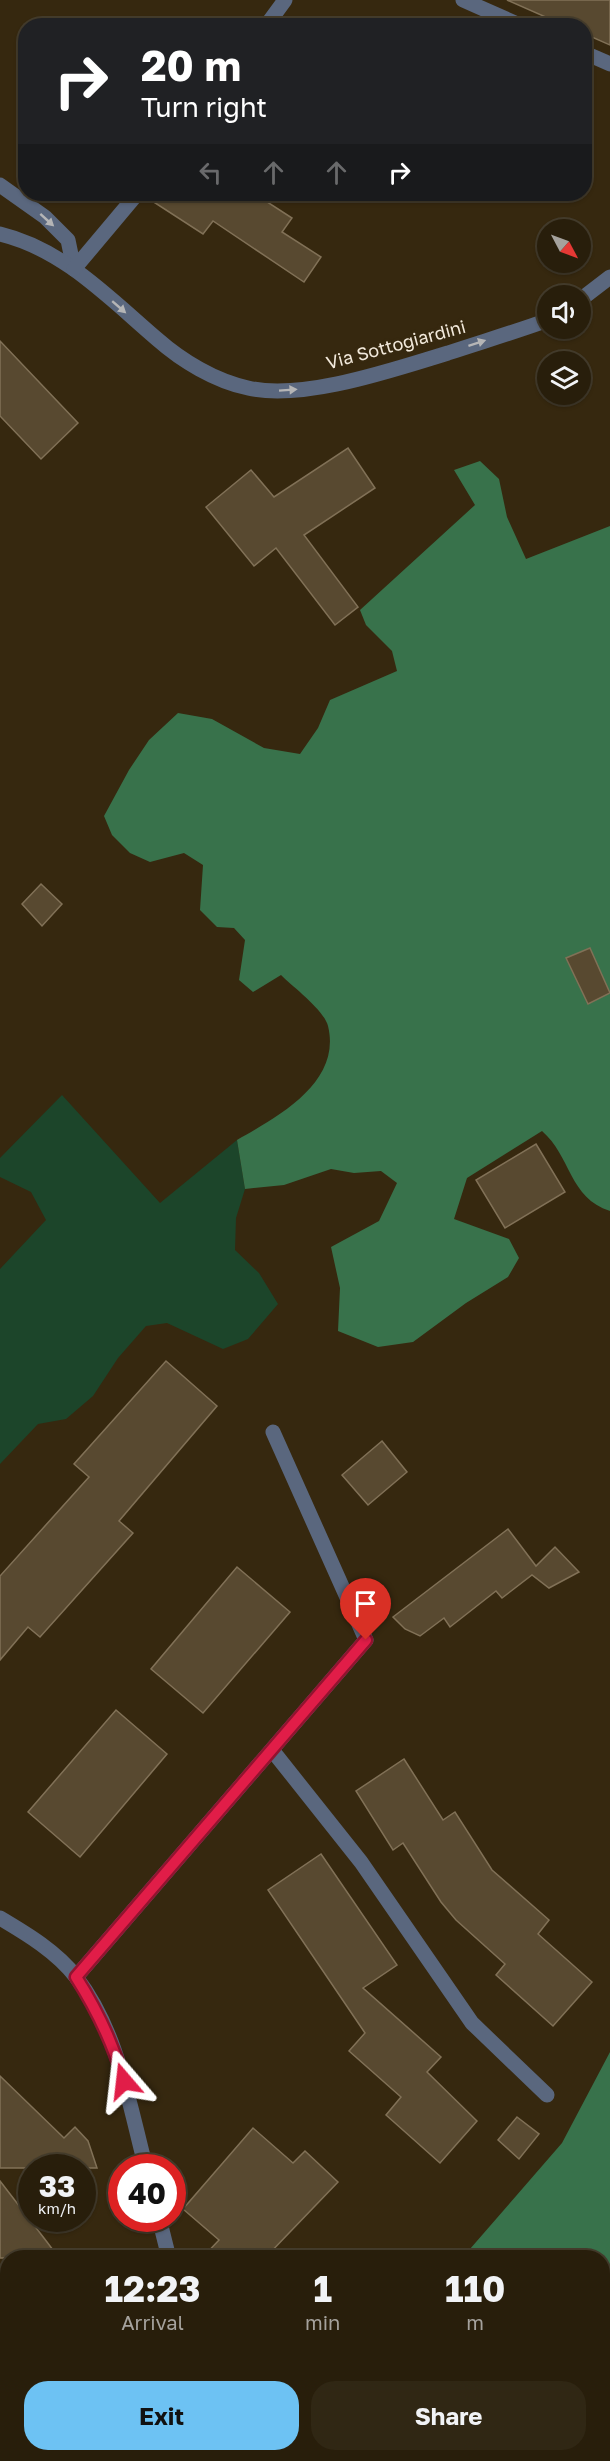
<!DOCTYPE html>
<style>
body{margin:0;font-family:"Golos Text",sans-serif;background:#302714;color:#f1f3f6;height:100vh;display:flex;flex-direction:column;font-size:22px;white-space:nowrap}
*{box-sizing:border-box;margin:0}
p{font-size:20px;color:#a5a29d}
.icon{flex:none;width:33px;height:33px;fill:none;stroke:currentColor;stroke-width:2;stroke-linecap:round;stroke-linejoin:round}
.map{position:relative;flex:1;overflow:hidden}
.sheet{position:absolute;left:0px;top:2250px;width:610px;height:212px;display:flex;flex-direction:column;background:#281e0b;border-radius:24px 24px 0 0;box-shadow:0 2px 4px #0004,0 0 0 2px #443c2c}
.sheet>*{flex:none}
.guide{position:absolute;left:18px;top:18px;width:574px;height:183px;border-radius:24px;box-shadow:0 2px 4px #0004,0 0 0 2px #443c2c;background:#202124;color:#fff;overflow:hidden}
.needle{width:39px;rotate:131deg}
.controls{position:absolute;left:537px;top:219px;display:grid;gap:12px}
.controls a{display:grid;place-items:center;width:54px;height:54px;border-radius:50%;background:#281e0b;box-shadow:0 2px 4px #0004,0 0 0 2px #443c2c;font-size:30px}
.speed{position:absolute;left:18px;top:2154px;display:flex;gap:12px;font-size:30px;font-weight:700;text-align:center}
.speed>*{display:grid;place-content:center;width:78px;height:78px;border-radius:50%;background:#281e0b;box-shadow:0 2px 4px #0004,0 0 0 2px #443c2c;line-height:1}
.speed small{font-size:15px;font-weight:400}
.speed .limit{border:9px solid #d22;background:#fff;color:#111}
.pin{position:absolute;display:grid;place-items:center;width:51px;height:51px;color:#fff;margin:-62px -26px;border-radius:50% 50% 50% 0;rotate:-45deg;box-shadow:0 0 6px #0007}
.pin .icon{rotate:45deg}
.me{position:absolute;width:66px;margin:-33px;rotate:343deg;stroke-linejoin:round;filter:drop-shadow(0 0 4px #0008)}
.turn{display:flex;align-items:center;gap:21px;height:126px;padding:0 24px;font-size:27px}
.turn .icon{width:78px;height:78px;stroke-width:2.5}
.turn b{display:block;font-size:42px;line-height:51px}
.lanes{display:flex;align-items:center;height:57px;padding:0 24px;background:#0003;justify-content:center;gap:30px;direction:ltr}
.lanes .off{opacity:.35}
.eta{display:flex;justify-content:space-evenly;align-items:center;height:102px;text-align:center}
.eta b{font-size:36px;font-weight:700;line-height:42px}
.button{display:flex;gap:12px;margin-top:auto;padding:12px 24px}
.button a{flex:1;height:69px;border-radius:24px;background:#6dc2f3;color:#111;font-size:24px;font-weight:700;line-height:69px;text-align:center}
.button a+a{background:#302714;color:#f1f3f6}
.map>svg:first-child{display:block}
.green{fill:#1c452a}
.forest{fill:#38724b}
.building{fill:#584930;stroke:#817157;stroke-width:1.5}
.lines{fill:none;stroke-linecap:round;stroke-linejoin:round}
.minor{stroke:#5a677e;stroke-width:15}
.oneway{fill:#b5b5b6}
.route-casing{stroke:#92132f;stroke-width:15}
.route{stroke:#e11d48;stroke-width:10}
.labels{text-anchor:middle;stroke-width:6;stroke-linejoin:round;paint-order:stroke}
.street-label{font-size:18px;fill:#f2e9db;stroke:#36280f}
</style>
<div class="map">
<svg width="610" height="2461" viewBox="0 0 610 2461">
<rect width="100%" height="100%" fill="#36280f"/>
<path class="green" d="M 62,1095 L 160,1203 L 237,1140 L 245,1189 L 236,1218 L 235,1250 L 259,1273 L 278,1304 L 248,1339 L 223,1349 L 167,1323 L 146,1326 L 118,1358 L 93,1396 L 66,1419 L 38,1424 L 0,1464 L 0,1269 L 46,1220 L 31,1192 L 0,1177 L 0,1158 Z"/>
<g class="forest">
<path d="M 480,461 L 499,479 L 507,517 L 526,559 L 610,526 L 610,1211 C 569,1198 571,1156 542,1131 L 467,1178 L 454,1219 L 509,1239 L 519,1258 L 508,1277 L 466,1303 L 413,1342 L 378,1347 L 338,1331 L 340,1288 L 331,1247 L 379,1221 L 397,1183 L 381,1171 L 354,1173 L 331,1169 L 284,1185 L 245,1189 L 237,1140 C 277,1117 342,1083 328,1026 C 324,1010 293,987 281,975 L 253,992 L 239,980 L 245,940 L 234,928 L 217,927 L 200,910 L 203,865 L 184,853 L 150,862 L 130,853 L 112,835 L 104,816 L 129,770 L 149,740 L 178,713 L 212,719 L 264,748 L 300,754 L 318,728 L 330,700 L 397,671 L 392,651 L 366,625 L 360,610 L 475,505 L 454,470 Z"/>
<path d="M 610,2052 L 610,2461 L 294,2461 L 300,2454 L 603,2454 L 603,2258 L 463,2257 L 562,2143 Z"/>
</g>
<g class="building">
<path d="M 507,0 L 610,0 L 610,45 L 585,34 L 585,26 L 566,26 Z"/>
<path d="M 146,194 L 255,194 L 292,218 L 282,232 L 321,257 L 304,282 L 213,221 L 203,234 L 146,197 Z"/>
<path d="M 0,341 L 78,423 L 41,459 L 0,416 Z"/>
<path d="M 348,448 L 375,488 L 304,535 L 358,607 L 335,625 L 276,548 L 254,566 L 206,507 L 251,470 L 274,497 Z"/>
<path d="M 41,884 L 62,904 L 42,926 L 22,904 Z"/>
<path d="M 590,948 L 610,993 L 588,1004 L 566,958 Z"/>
<path d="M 536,1144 L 565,1192 L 505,1228 L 476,1180 Z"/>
<path d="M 166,1361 L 217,1406 L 119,1521 L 133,1533 L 40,1637 L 28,1627 L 0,1660 L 0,1576 L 89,1477 L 74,1464 Z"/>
<path d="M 382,1441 L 407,1472 L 368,1505 L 342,1475 Z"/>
<path d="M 508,1529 L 536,1566 L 555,1547 L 579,1572 L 549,1588 L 532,1575 L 502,1598 L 496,1591 L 450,1627 L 444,1618 L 420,1636 L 405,1629 L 393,1617 Z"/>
<path d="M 237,1567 L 290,1612 L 203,1713 L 151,1669 Z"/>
<path d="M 116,1710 L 167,1754 L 80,1857 L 28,1812 Z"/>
<path d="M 404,1759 L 443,1820 L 455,1812 L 492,1870 L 549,1920 L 538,1934 L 592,1982 L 553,2026 L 496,1975 L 505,1964 L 456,1920 L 441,1902 L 403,1843 L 393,1850 L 356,1791 Z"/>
<path d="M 321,1854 L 397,1965 L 363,1988 L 441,2057 L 427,2072 L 477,2121 L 440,2163 L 386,2115 L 401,2097 L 349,2051 L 365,2033 L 268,1890 Z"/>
<path d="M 0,2076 L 64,2138 L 75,2127 L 88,2141 L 97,2168 L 0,2168 Z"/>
<path d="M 517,2117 L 539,2134 L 519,2159 L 498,2140 Z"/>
<path d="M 253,2128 L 293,2163 L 305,2151 L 338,2182 L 265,2258 L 202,2258 L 219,2240 L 183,2209 Z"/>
<path d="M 0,2181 L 47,2242 L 59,2258 L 0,2258 Z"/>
</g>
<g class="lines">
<g class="minor">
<path d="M 463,0 L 522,26"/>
<path d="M 266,26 L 285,0"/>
<path d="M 585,53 L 610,64"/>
<path d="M 0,185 L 45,217 L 68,240 L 74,269"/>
<path d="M 0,234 C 63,249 109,298 157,339 C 182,361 215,381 248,388 C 303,401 395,369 448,353 C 481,342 515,332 548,320"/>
<path d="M 74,269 L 137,194"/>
<path d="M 580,300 L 610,277"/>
<path d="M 272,1750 L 361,1862 L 472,2023 L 547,2095"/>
<path d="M 0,1918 C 27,1934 57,1952 76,1977 C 118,2031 129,2104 146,2168"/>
<path d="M 76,1977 L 366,1640 L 273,1432"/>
<path d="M 159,2218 L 169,2258"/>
<path d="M 140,2461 L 144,2454"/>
</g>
</g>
<defs><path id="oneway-solid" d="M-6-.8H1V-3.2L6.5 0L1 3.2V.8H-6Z" transform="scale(1.5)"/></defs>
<g class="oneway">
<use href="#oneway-solid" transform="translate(47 220) rotate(42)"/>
<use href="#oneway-solid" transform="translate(119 307) rotate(41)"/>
<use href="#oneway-solid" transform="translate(477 343) rotate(-18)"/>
<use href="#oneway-solid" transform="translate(288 390) rotate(-4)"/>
</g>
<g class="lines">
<g class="route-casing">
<path id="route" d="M 124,2081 C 113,2043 97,2010 76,1977 L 366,1640"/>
</g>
<use href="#route" class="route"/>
</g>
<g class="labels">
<g class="street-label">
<text transform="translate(396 345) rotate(-15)" y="6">Via Sottogiardini</text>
</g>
</g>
</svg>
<div class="controls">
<a><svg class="needle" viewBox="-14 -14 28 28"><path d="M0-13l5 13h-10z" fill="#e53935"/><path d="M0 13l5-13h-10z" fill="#a5a29d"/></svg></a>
<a><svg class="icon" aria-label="sound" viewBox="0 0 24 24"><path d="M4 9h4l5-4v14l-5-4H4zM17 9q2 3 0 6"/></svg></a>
<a><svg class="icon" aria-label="layers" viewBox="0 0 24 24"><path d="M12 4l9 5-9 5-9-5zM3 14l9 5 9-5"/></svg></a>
</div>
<div class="speed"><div>33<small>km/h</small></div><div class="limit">40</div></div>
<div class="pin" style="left:366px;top:1640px;background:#d93025"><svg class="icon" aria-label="arrive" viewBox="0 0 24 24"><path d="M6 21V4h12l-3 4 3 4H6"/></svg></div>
<svg class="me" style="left:124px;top:2081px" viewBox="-20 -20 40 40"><path d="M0-17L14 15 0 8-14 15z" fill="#e11d48" stroke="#fff" stroke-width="4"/></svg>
<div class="guide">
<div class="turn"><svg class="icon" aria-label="right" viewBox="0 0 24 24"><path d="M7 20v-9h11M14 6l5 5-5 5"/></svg><div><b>20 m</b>Turn right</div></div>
<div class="lanes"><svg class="icon off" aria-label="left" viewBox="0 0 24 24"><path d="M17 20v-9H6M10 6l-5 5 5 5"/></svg><svg class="icon off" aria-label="ahead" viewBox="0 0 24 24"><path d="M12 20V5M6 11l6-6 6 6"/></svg><svg class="icon off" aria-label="ahead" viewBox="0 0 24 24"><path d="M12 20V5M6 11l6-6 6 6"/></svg><svg class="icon" aria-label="right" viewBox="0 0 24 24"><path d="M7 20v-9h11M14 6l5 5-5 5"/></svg></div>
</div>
<section class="sheet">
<div class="eta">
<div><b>12:23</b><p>Arrival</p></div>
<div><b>1</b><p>min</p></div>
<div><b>110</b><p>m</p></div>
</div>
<div class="button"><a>Exit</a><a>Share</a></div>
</section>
</div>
